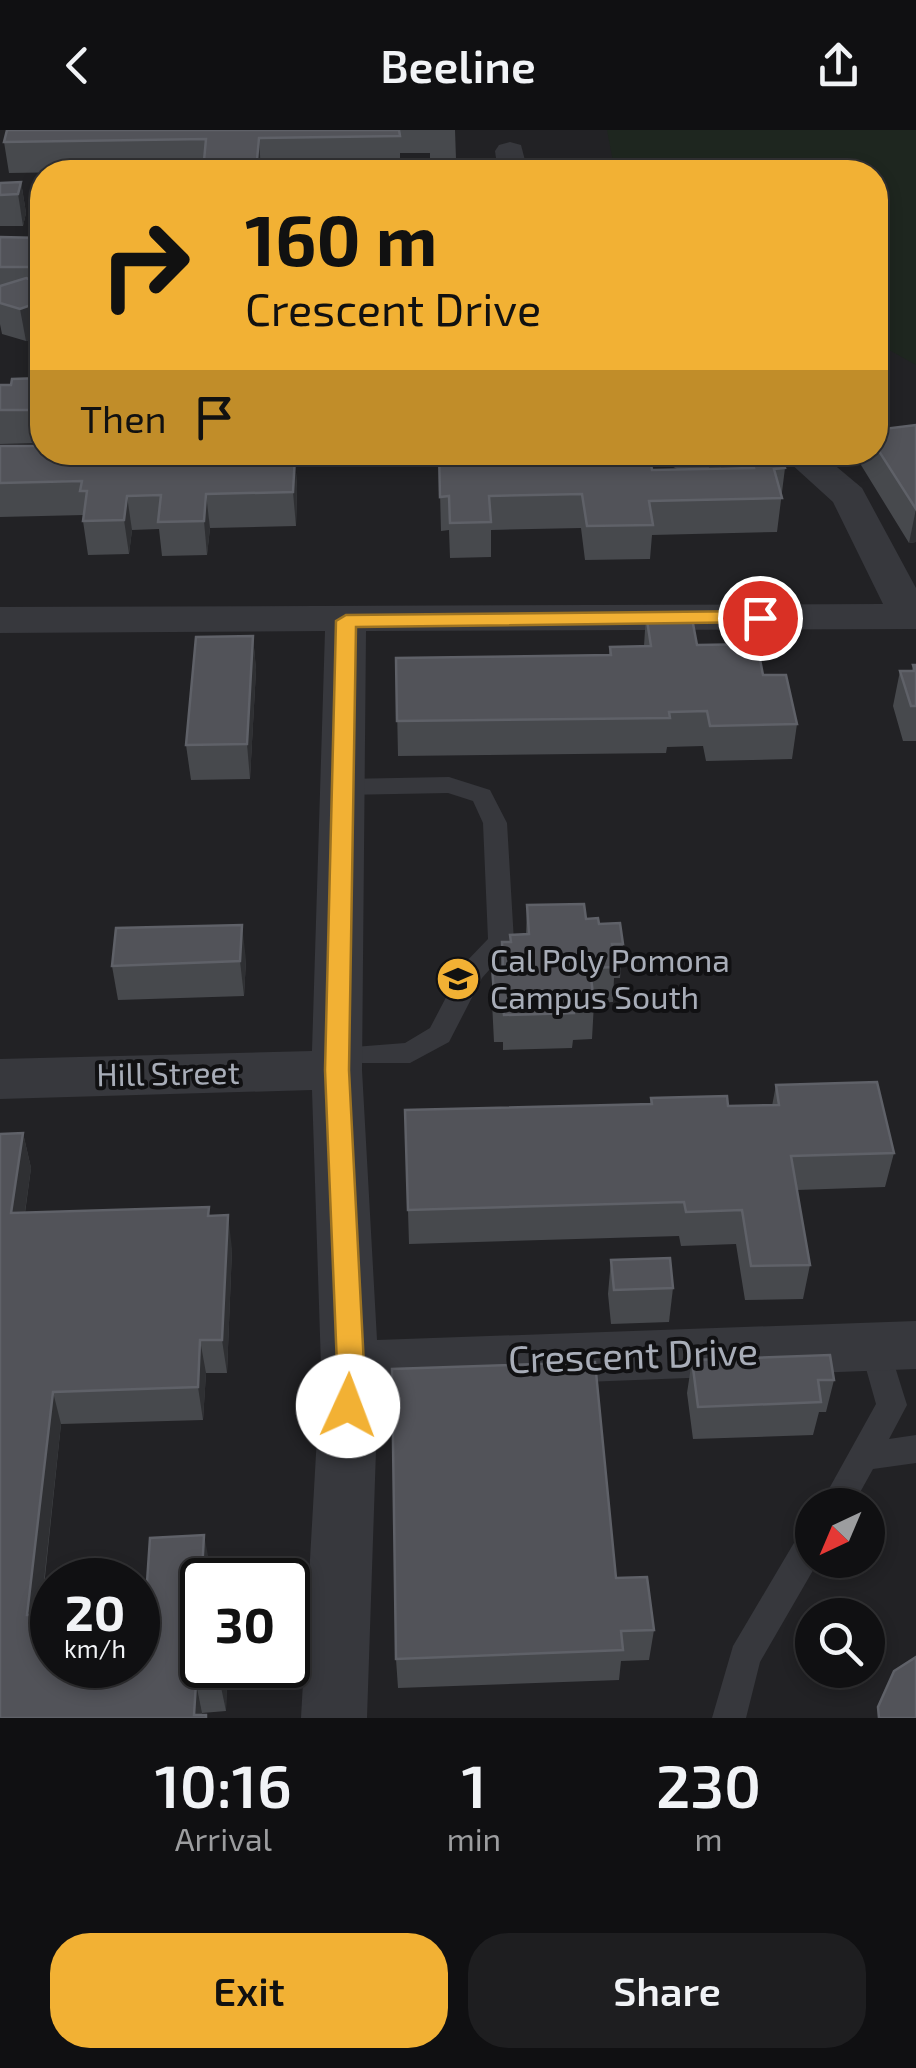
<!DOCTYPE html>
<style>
body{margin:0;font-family:"Exo 2",sans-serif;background:#1e1e20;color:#f1f3f6;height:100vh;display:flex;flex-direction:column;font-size:38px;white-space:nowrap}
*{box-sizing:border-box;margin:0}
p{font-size:32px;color:#9c9d9f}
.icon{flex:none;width:55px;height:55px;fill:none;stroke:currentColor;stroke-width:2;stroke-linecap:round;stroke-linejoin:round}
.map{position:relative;height:1588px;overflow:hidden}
.panel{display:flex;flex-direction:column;background:#101012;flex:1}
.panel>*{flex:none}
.banner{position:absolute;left:30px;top:30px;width:858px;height:305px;border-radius:40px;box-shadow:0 5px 15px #0003,0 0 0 2px #303032;background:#f2b134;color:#111;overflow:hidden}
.needle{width:65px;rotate:224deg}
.fabs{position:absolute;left:795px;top:1358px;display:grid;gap:20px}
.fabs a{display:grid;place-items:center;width:90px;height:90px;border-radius:50%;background:#101012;box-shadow:0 5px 15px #0003,0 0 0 2px #303032;font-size:50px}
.speed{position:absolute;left:30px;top:1428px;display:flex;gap:20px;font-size:50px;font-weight:700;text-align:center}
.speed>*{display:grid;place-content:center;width:130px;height:130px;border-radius:50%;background:#101012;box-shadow:0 5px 15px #0003,0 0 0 2px #303032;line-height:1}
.speed small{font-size:25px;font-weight:400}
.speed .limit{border:5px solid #111;border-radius:15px;background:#fff;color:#111}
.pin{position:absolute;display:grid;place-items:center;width:85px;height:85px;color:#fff;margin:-42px;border:5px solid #fff;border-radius:50%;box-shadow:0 2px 10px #0007}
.me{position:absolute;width:110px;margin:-55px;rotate:2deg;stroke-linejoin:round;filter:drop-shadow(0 0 8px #0008)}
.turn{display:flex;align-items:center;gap:35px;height:210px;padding:0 50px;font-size:45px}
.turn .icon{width:130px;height:130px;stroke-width:2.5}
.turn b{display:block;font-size:70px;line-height:85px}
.then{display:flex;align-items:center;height:95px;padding:0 50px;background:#0003;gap:20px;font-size:38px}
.eta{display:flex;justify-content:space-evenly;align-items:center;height:170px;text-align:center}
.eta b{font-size:60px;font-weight:600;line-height:70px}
.action{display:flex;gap:20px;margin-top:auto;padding:20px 50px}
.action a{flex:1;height:115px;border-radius:40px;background:#f2b134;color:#111;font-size:40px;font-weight:600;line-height:115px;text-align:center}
.action a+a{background:#1e1e20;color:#f1f3f6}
header{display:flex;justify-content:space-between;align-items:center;height:130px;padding:0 50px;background:#101012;font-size:45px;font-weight:600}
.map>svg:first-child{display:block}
.built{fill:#222225;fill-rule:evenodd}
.green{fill:#1e261f}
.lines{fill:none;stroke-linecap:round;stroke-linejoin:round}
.service{fill:#37383d;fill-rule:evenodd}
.minor{fill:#37383d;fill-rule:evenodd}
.wall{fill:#47494d}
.shaded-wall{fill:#2f3033}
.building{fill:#525359;stroke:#5f6168;stroke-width:2.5}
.route{fill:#f2b134;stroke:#9d7322;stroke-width:2.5}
.labels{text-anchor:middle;stroke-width:8;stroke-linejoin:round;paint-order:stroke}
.poi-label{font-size:32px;fill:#a8adb8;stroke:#111113;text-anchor:start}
.street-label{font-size:32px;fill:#a8adb8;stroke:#111113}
.near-street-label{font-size:38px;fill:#a8adb8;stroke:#111113}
</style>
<header><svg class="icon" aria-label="back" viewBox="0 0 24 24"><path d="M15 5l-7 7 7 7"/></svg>Beeline<svg class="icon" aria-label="share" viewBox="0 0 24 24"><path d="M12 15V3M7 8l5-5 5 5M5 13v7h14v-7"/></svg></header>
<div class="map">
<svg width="916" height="1588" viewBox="0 0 916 1588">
<rect width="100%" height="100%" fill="#161618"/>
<path class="built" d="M 0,0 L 916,0 L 916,1588 L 0,1588 ZM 42,42 L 875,42 L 875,322 L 42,322 ZM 812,1375 L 868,1375 L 868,1430 L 812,1430 ZM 52,1450 L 138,1450 L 138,1535 L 52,1535 ZM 202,1450 L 288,1450 L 288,1535 L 202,1535 ZM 812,1485 L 868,1485 L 868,1540 L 812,1540 Z"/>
<path class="green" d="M 607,0 L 916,0 L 916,235 L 875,212 L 875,42 L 615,42 Z"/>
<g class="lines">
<g class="service">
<path d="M 449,647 L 490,660 L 507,693 L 514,812 L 482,848 L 449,912 L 410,933 L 328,933 L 324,926 L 328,919 L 405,913 L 430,898 L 463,835 L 488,809 L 483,693 L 473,671 L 448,663 L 343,665 L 331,657 L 343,649 Z"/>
<path d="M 875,1204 L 886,1208 L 907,1275 L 889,1309 L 916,1305 L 916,1333 L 873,1339 L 853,1375 L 820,1375 L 876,1274 L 860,1217 L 864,1208 Z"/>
<path d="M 812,1397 L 812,1430 L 819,1430 L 760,1532 L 746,1588 L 712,1588 L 733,1516 L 801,1401 Z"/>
</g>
<g class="minor">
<path d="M 510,12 L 521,15 L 528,42 L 498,42 L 495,21 L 499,15 Z"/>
<path d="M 778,322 L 819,322 L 862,358 L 916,458 L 916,499 L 366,501 L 362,940 L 377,1210 L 916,1191 L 916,1239 L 378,1260 L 367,1588 L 301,1588 L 321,1236 L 312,960 L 0,969 L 0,929 L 312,921 L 325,501 L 0,503 L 0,477 L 883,474 L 833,372 Z"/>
</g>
</g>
<g class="wall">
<path d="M 7,0 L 455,0 L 456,29 L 430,29 L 430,23 L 400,23 L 400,37 L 261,39 L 261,42 L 205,42 L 205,40 L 9,43 L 4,12 Z"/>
<path d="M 21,52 L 26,83 L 23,96 L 0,96 L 0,53 Z"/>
<path d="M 0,107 L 42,108 L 42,206 L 26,211 L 2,204 L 0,194 Z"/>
<path d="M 42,248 L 42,313 L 0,314 L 0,255 L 11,255 Z"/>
<path d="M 916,295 L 916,412 L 909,413 L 861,335 L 863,322 L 875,322 L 875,300 Z"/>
<path d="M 0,316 L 42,322 L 151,322 L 150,328 L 177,327 L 176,322 L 277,322 L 277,325 L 295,325 L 297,359 L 296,396 L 210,398 L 207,425 L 162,426 L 159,399 L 132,400 L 129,424 L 88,425 L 83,391 L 84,385 L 0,387 Z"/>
<path d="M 439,322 L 652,340 L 677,339 L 655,327 L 656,322 L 722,322 L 721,338 L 743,338 L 745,322 L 781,322 L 785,338 L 777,402 L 652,405 L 650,429 L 585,430 L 581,398 L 491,400 L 491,427 L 450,428 L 449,400 L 441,401 Z"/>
<path d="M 646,484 L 697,515 L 763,545 L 797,594 L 792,629 L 706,631 L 703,616 L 667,617 L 666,623 L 398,626 L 396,528 L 609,525 L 610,517 L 644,516 Z"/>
<path d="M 253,506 L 256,540 L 250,649 L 191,650 L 186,615 Z"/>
<path d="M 913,535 L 916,535 L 916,611 L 903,611 L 893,576 L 900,541 L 912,541 Z"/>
<path d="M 527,775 L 586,789 L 599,794 L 623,814 L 620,848 L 614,848 L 613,872 L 594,873 L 592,909 L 573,910 L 572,918 L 503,920 L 503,912 L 494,912 L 492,872 L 492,837 L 501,837 L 502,812 L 510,812 L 510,805 L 526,804 Z"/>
<path d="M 246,830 L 244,866 L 118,870 L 112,836 Z"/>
<path d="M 776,955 L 894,1023 L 885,1057 L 797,1060 L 810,1135 L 803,1169 L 745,1170 L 736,1114 L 681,1116 L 679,1106 L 409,1114 L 405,980 L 650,974 L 651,968 L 728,976 L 772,976 Z"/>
<path d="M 23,1003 L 31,1038 L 25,1083 L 210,1086 L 232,1119 L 227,1243 L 206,1243 L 203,1290 L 61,1294 L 41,1485 L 145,1482 L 210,1436 L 209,1450 L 202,1450 L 202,1535 L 226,1535 L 227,1544 L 226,1581 L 202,1583 L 202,1585 L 0,1588 Z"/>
<path d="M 611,1130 L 673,1158 L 669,1192 L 611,1194 L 608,1164 Z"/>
<path d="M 692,1230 L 834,1250 L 826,1282 L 819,1282 L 813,1305 L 693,1309 L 687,1263 Z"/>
<path d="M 616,1448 L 654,1500 L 649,1530 L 621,1531 L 619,1550 L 398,1558 L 396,1529 Z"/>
</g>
<g class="shaded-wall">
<path d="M 259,8 L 261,42 L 258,42 L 257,30 Z"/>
<path d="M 21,52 L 26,83 L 23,96 L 18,64 Z"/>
<path d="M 42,171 L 42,206 L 26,211 L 20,179 Z"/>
<path d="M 143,322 L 151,322 L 147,362 L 142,328 Z"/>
<path d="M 711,322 L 722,322 L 720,348 L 707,355 Z"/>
<path d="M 295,325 L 297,359 L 296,396 L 293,362 Z"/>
<path d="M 206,364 L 210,398 L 207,425 L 204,391 Z"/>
<path d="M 127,366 L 132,400 L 129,424 L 124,390 Z"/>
<path d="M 916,379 L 916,412 L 909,413 Z"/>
<path d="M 253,506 L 256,540 L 250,649 L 247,614 Z"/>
<path d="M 242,795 L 246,830 L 244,866 L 240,831 Z"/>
<path d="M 23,1003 L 31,1038 L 20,1117 L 11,1083 Z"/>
<path d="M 228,1085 L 232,1119 L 227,1243 L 222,1210 Z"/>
<path d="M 200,1210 L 206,1243 L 203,1290 L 198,1257 Z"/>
<path d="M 53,1262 L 61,1294 L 37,1515 L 27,1485 Z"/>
<path d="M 204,1405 L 210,1436 L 209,1450 L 202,1450 L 202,1535 L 198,1515 Z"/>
<path d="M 221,1535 L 226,1535 L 227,1544 L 226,1581 L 220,1552 Z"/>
<path d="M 196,1553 L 202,1583 L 202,1588 L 194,1585 Z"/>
</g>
<g class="building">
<path d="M 7,0 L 399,0 L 400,6 L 259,8 L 257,30 L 204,31 L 206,9 L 4,12 Z"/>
<path d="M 390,34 L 390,42 L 358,42 L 358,35 Z"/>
<path d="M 21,52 L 18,64 L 0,65 L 0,53 Z"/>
<path d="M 0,107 L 42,108 L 42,137 L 0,137 Z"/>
<path d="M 26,148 L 42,154 L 42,171 L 20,179 L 0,173 L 0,156 Z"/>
<path d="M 42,248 L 42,280 L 0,280 L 0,255 L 11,255 L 12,249 Z"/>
<path d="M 916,295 L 916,379 L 875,315 L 875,300 Z"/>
<path d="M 0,316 L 42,316 L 42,322 L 143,322 L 142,328 L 295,325 L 293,362 L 206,364 L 204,391 L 158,392 L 161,365 L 127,366 L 124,390 L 83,391 L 87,361 L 80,361 L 82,351 L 0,353 Z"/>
<path d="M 439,322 L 649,322 L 652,340 L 754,338 L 750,322 L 781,322 L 785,338 L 774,339 L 782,368 L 649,371 L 653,395 L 587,396 L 582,364 L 489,366 L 491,392 L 450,393 L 449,366 L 440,367 Z"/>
<path d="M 691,483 L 697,515 L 757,514 L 763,545 L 786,545 L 797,594 L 710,596 L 707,581 L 669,582 L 670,588 L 397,591 L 396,528 L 611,525 L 610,517 L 651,516 L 646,484 Z"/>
<path d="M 253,506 L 247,614 L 186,615 L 196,507 Z"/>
<path d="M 913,535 L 916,535 L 916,576 L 911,576 L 900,541 L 915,541 Z"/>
<path d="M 584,774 L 586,789 L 598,788 L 599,794 L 620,793 L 623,814 L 612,814 L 615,837 L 590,838 L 594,874 L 573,875 L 574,883 L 504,885 L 503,877 L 495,877 L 492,837 L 503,837 L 502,812 L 511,812 L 510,805 L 529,804 L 527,775 Z"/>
<path d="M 242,795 L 240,831 L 112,836 L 116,798 Z"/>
<path d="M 877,952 L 894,1023 L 791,1026 L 810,1135 L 751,1136 L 742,1080 L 686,1082 L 684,1072 L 408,1080 L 405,980 L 652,974 L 651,968 L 727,966 L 728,976 L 779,975 L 776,955 Z"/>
<path d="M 23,1003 L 11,1083 L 209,1077 L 208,1086 L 228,1085 L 222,1210 L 200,1210 L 198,1257 L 53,1262 L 27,1485 L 52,1484 L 52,1535 L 138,1535 L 138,1482 L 145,1482 L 150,1408 L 204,1405 L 198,1515 L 202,1515 L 202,1535 L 221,1535 L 220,1552 L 196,1553 L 194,1585 L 206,1585 L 206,1588 L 0,1588 L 0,1004 Z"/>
<path d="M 670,1128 L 673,1158 L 614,1160 L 611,1130 Z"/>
<path d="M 830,1225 L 834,1250 L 818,1250 L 821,1272 L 698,1277 L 692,1230 Z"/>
<path d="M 595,1232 L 616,1448 L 647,1447 L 654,1500 L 621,1501 L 623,1520 L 396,1529 L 392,1239 Z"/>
<path d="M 916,1527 L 916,1588 L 879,1588 L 878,1577 L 894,1541 Z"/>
</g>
<path class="route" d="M 760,481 L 767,483 L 767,492 L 356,497 L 349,940 L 364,1236 L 358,1284 L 348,1288 L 339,1284 L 335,1276 L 337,1236 L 325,940 L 336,491 L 346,485 Z"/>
<defs>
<g id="university-disc" transform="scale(2.25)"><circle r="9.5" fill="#f2b134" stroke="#111113"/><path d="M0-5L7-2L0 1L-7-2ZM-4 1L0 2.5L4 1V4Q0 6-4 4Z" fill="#111"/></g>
</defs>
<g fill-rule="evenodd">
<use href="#university-disc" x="458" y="849"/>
</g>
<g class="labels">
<g class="poi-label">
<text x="490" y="842">Cal Poly Pomona<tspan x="490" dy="37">Campus South</tspan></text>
</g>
<g class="street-label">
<text transform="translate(168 944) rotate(-1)" y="11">Hill Street</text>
</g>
<g class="near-street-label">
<text transform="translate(633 1226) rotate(-2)" y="13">Crescent Drive</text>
</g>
</g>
</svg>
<div class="fabs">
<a><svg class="needle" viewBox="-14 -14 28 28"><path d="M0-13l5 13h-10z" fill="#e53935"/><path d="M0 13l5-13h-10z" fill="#9c9d9f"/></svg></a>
<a><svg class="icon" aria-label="search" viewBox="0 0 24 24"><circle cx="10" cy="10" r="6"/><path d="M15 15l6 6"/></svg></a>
</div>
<div class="speed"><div>20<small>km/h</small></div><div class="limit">30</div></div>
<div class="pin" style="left:760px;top:488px;background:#d93025"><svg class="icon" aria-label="arrive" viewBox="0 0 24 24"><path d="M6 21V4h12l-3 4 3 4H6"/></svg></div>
<svg class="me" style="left:348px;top:1276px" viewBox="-20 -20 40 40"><circle r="19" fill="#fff"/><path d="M0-13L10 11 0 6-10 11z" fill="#f2b134"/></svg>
<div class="banner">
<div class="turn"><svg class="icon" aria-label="right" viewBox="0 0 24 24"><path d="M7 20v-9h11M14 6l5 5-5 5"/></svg><div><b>160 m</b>Crescent Drive</div></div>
<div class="then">Then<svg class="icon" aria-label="arrive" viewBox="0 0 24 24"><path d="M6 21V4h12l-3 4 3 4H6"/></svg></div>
</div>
</div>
<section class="panel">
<div class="eta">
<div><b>10:16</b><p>Arrival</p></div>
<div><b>1</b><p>min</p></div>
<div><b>230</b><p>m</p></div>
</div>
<div class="action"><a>Exit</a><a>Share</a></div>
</section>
